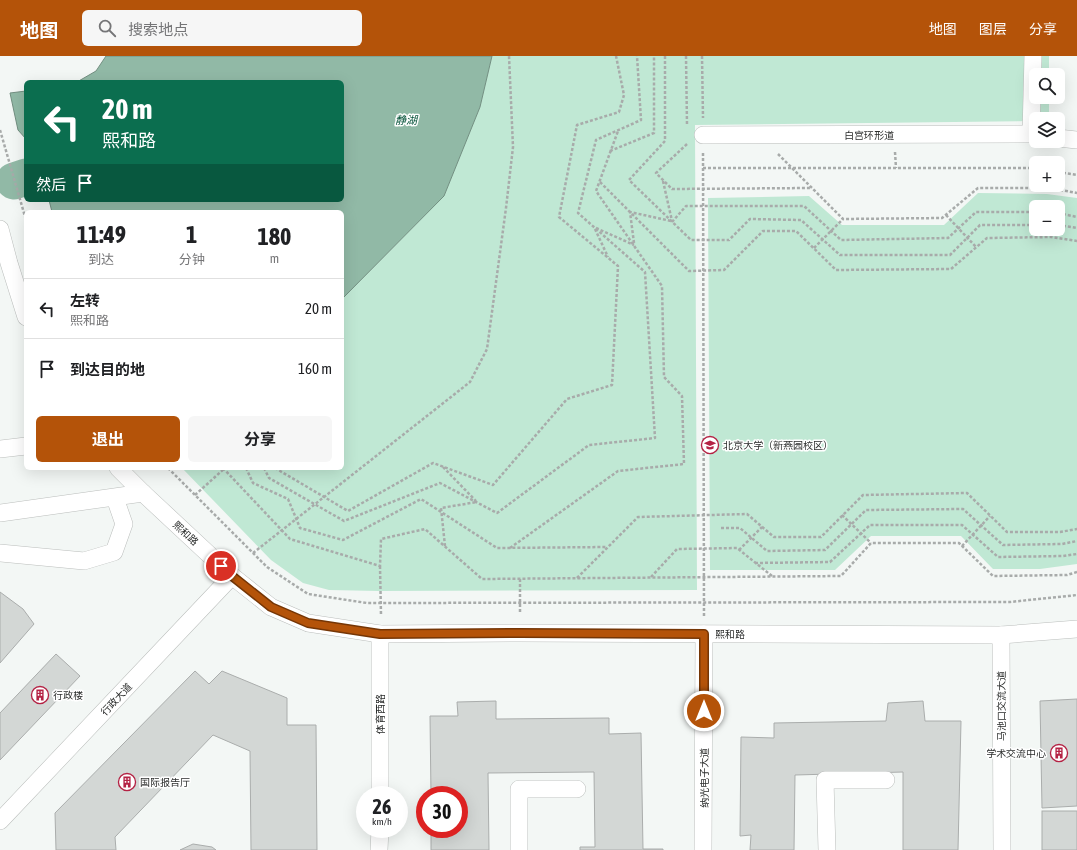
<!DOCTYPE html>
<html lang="zh">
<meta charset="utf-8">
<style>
body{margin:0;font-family:"Asap Condensed","Noto Sans SC",sans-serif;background:#f6f6f6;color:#202124;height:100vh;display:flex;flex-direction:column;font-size:15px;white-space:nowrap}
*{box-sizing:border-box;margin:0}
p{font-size:13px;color:#757577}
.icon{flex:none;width:22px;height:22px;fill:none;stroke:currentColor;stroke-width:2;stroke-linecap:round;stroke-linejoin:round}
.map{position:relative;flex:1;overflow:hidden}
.details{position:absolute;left:24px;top:154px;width:320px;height:260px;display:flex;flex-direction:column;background:#fff;border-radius:6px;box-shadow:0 4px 16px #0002}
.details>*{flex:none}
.hud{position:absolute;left:24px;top:24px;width:320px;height:122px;border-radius:6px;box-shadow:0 4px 16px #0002;background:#0b6e4f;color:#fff;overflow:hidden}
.fabs{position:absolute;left:1029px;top:12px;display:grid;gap:8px}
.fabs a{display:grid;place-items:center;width:36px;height:36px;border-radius:6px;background:#fff;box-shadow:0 4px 16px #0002;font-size:20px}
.speed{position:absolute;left:356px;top:730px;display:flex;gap:8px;font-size:20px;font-weight:700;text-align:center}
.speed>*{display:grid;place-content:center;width:52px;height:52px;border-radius:50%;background:#fff;box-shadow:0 4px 16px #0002;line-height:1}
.speed small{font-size:10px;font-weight:400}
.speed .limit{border:6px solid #d22;background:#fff;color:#111}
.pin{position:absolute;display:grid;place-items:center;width:34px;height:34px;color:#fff;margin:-17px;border:2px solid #fff;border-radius:50%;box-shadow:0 1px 4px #0007}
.me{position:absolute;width:44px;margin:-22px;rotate:0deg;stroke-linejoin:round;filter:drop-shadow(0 0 3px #0008)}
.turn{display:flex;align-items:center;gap:14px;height:84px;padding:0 12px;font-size:18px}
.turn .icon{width:52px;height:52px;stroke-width:2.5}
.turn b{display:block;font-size:28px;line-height:34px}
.then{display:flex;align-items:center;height:38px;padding:0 12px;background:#0003;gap:8px;font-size:15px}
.eta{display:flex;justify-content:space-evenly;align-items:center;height:68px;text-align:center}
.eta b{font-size:24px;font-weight:700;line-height:28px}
.cta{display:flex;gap:8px;margin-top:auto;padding:8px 12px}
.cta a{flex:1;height:46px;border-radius:6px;background:#b45309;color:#fff;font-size:16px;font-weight:700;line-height:46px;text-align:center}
.cta a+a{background:#f6f6f6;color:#202124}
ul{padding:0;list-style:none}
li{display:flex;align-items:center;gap:12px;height:60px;padding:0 12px;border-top:1px solid #e0e0e0}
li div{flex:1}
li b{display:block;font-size:15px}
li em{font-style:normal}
header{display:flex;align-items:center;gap:24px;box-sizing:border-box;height:56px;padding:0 20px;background:#b45309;color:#fff}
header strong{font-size:19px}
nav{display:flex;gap:22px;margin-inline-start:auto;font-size:14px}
.search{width:280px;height:36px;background:#f6f6f6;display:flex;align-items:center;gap:10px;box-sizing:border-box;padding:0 14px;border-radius:6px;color:#757577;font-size:15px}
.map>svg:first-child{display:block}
.green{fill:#c0e8d4;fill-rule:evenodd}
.water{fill:#91b9a6;stroke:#728f81}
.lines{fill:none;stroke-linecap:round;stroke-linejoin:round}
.river{stroke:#91b9a6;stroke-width:37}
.building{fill:#d3d7d5;stroke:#aaadac}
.minor-casing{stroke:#bbbebc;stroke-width:18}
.path{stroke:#a8abaa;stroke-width:2.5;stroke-dasharray:3 2;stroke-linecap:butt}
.minor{stroke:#fff;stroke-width:17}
.route-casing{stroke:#753606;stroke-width:10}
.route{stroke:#b45309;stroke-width:7}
.labels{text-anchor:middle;stroke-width:3;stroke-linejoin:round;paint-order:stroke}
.street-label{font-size:10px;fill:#2b2d2c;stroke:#fff}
.poi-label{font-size:10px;fill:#2b2d2c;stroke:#fff;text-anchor:start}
.water-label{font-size:11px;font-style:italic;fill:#07533a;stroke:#fff}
</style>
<header>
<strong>地图</strong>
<div class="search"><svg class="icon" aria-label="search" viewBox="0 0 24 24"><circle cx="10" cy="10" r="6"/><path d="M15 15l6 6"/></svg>搜索地点</div>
<nav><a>地图</a><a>图层</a><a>分享</a></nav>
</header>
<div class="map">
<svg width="1077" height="794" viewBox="0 0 1077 794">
<rect width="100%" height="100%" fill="#f3f7f5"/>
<g class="green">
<path d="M 492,0 L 1049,0 L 1049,19 L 1036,19 L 1036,41 L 1049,41 L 1049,63 L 1036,63 L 1036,65 L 695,69 L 697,534 L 379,535 L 329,534 L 303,527 L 271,504 L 182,412 L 342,412 L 342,243 L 444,140 L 480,51 Z"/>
<path d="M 978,137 L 1047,138 L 1077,142 L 1077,508 L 1040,513 L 993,513 L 961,480 L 871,480 L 835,514 L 710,514 L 708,142 L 809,140 L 842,169 L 944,169 ZM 1036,151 L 1058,151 L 1058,173 L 1036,173 Z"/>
</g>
<g class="water">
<path d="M 106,0 L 492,0 L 480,51 L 444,140 L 342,243 L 342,156 L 52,156 L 49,144 L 342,144 L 342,26 L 77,26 L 96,15 Z"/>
<path d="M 26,35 L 26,83 L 18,74 L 10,37 Z"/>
</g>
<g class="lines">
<path class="river" d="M 14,125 L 26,121"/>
</g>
<g class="building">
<path d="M 0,536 L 23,553 L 34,568 L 0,607 Z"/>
<path d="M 56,598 L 80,620 L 0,704 L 0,657 Z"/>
<path d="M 195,615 L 209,628 L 222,615 L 287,642 L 287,669 L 316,669 L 317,794 L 251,794 L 250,695 L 213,679 L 115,781 L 116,794 L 56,794 L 55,757 Z"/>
<path d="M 1077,643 L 1077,750 L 1042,752 L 1040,645 Z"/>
<path d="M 496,645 L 496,663 L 609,662 L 609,678 L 641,677 L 643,793 L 663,793 L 663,794 L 580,794 L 580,791 L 595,791 L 594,716 L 488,717 L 489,794 L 431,794 L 431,773 L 459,773 L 459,739 L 431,739 L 430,660 L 458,660 L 457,646 Z"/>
<path d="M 923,645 L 925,665 L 961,665 L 958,794 L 903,794 L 903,716 L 795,719 L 794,794 L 750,794 L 751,779 L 740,780 L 741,681 L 774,682 L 774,667 L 886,665 L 888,647 Z"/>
<rect x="1042" y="755" width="35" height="39"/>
<path d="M 193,788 L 212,791 L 216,794 L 180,794 Z"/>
</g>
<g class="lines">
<g class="minor-casing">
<g id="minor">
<path d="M 1031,78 L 1033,0"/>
<path d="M 703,79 L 1036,78"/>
<path d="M 1058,82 L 1077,84"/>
<path d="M 0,173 L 9,207 L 26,261"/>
<path d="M 0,393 L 26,390"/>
<path d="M 118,412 L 143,437 L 232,520 L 271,551 L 308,567 L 380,578 L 520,577 L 1001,579 L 1077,573"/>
<path d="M 0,457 L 143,437"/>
<path d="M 0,497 L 84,505 L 114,496 L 124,468 L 115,442"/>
<path d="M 1001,579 L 1002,794"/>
<path d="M 380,739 L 380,578"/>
<path d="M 0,765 L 232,520"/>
<path d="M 379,794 L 380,773"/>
<path d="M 519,794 L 519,733 L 577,733"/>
<path d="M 703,794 L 704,578"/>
<path d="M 827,794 L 825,724 L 886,724"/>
</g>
</g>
<g class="path">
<path d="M 665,0 L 665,85 L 629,124 L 691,184 L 729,184 L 750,163 L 801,164 L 840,199 L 950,199 L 980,169 L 1036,169"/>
<path d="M 686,0 L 687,69"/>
<path d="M 702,0 L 703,62"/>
<path d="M 0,74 L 26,164"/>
<path d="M 687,88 L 656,117 L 672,133 L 812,132"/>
<path d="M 610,95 L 654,77 L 654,0"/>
<path d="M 895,96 L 896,112"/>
<path d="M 703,97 L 704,560"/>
<path d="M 778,98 L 843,163 L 942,162 L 978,132 L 1050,132 L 1077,137"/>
<path d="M 703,112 L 1031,112 L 1036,113"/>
<path d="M 1058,116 L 1077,119"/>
<path d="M 663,125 L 672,165"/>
<path d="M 600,126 L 689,215 L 724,214 L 763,175 L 796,175 L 836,214 L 951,213 L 987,182 L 1051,181 L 1077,185"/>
<path d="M 1058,157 L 1077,161"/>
<path d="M 946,159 L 976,191"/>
<path d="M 672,166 L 686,150 L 804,150 L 841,184 L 948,182 L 976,156 L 1036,156"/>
<path d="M 1058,169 L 1077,172"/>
<path d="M 596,172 L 634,189"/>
<path d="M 595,173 L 608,201"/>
<path d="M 634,187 L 630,156 L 671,165"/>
<path d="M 814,192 L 843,163"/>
<path d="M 443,411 L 476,445"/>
<path d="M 168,412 L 267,511 L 308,538 L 367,547 L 1010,546 L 1077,539"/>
<path d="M 223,412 L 290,483 L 380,510 L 381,483 L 425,473 L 482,523 L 841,520 L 871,487 L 959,487 L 993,520 L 1067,519 L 1077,516"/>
<path d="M 246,412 L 253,427 L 288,443 L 300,472 L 343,484 L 421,443 L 497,492 L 607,491"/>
<path d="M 264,412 L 269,422 L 344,465 L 440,427 L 497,457 L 589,389 L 655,382 L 645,216 L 578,157 L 596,84 L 641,64 L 637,0"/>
<path d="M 275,412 L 348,455 L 433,407 L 493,429 L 567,343 L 612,329 L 618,210 L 559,161 L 577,69 L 619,56 L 624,39 L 616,0"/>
<path d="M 195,439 L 225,412"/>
<path d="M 842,459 L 871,487"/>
<path d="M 721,472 L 740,472 L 767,495 L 825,494 L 866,454 L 963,453 L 1003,489 L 1062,488 L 1077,485"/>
<path d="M 445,490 L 441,452 L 477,446"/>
<path d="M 962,490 L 990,460"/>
<path d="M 510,492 L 618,415 L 684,408 L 682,340 L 664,321 L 662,230 L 596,135 L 618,75"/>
<path d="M 739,494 L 762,471"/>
<path d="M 253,497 L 470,326 L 487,293 L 506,152 L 513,91 L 509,0"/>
<path d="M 755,507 L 830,506 L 870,469 L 962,469 L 998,501 L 1063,500 L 1077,498"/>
<path d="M 380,510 L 381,559"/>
<path d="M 651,521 L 677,493 L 737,492 L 772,520"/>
<path d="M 577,522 L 638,461 L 747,458 L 774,481 L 821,481 L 863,439 L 967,437 L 1007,476 L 1060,476 L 1077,473"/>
<path d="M 520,523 L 520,558"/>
</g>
<use href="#minor" class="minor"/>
</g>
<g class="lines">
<g class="route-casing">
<path id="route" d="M 221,510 L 232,520 L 271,551 L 308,567 L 380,578 L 520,577 L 704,578 L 704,655"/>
</g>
<use href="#route" class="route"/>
</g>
<defs>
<g id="university-ring" transform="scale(0.9)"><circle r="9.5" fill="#fff" stroke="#b42244" stroke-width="1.5"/><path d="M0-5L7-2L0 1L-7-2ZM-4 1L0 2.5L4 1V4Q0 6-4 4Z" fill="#b42244"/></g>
<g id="building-ring" transform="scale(0.9)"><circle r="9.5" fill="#fff" stroke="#b42244" stroke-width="1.5"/><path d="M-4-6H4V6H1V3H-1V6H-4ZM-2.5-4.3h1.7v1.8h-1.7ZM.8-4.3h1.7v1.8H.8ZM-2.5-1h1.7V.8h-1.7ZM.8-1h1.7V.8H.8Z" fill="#b42244"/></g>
</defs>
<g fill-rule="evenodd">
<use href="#university-ring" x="710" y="389"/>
<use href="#building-ring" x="40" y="639"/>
<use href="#building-ring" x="1059" y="697"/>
<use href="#building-ring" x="127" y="726"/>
</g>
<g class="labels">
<g class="street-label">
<text x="869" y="83">白宫环形道</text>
<text transform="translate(186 477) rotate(43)" y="4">熙和路</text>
<text x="730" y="582">熙和路</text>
<text transform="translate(116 643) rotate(-47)" y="4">行政大道</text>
<text transform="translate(1001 650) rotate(-90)" y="4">马池口交流大道</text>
<text transform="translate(380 658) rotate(-90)" y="4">体育西路</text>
<text transform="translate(704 722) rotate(-90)" y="4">纳光电子大道</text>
</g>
<g class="poi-label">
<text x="723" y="393">北京大学（新燕园校区）</text>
<text x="53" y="643">行政楼</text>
<text x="1046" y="701" text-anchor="end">学术交流中心</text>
<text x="140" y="730">国际报告厅</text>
</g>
<g class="water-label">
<text x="406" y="68">静湖</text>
</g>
</g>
</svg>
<div class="fabs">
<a><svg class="icon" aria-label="search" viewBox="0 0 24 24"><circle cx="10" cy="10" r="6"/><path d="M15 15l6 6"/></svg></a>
<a><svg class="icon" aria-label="layers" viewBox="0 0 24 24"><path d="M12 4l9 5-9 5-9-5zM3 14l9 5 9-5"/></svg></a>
<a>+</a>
<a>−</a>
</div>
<div class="speed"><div>26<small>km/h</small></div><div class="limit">30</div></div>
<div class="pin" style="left:221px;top:510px;background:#d93025"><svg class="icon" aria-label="arrive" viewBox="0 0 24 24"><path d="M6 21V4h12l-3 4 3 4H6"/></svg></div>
<svg class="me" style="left:704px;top:655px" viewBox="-20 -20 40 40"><circle r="17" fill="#b45309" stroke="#fff" stroke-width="3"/><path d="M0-11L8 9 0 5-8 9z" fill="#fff"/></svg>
<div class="hud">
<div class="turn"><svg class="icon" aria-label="left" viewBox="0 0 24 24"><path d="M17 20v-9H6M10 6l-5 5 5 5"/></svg><div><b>20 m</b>熙和路</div></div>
<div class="then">然后<svg class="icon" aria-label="arrive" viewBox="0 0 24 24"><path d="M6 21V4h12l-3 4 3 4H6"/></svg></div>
</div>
<section class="details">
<div class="eta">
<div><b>11:49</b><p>到达</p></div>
<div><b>1</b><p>分钟</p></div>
<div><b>180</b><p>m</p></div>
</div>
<ul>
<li><svg class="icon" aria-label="left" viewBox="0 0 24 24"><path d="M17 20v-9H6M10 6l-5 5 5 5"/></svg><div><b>左转</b><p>熙和路</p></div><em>20 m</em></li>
<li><svg class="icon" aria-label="arrive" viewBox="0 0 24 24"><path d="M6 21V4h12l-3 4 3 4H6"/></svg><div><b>到达目的地</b></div><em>160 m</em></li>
</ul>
<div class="cta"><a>退出</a><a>分享</a></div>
</section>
</div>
